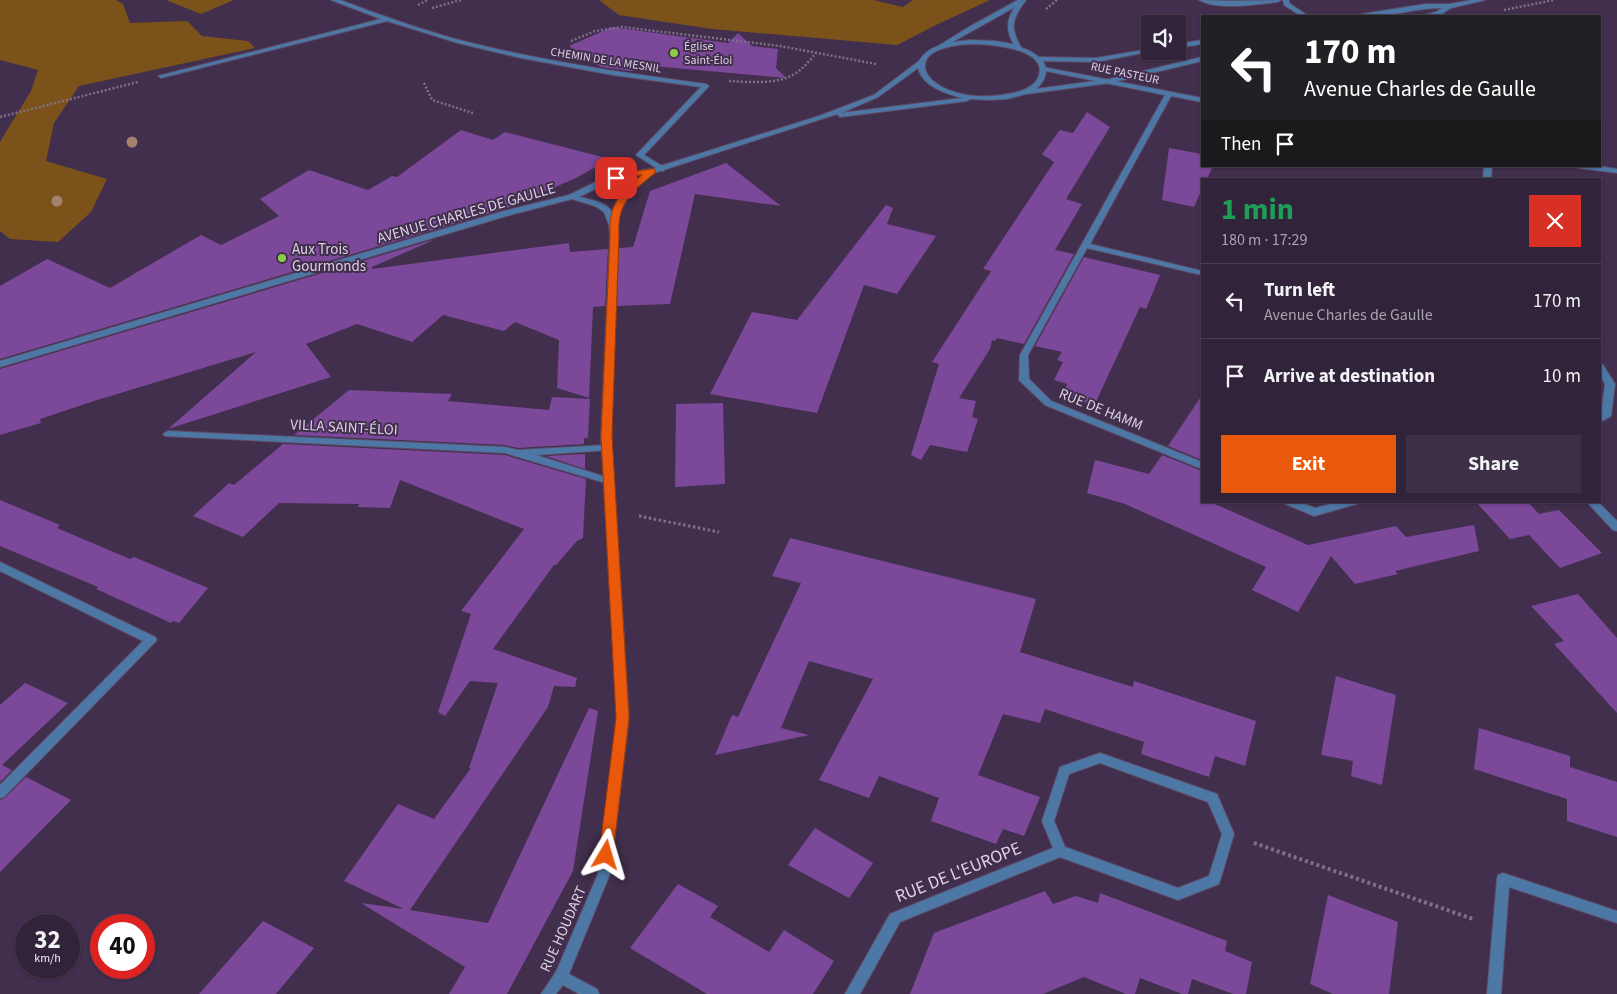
<!DOCTYPE html>
<meta charset="utf-8">
<style>
body{margin:0;font-family:"Source Sans 3",sans-serif;background:#3d2f45;color:#f1f3f6;height:100vh;display:flex;flex-direction:column;font-size:19px;white-space:nowrap}
*{box-sizing:border-box;margin:0}
p{font-size:16px;color:#a8a4af}
.icon{flex:none;width:28px;height:28px;fill:none;stroke:currentColor;stroke-width:2;stroke-linecap:round;stroke-linejoin:round}
.map{position:relative;flex:1;overflow:hidden}
.sheet{position:absolute;left:1201px;top:178px;width:400px;height:325px;display:flex;flex-direction:column;background:#31233a;border-radius:0px;box-shadow:0 1px 4px #0004,0 0 0 1px #4c4054}
.sheet>*{flex:none}
.top-card{position:absolute;left:1201px;top:15px;width:400px;height:152px;border-radius:0px;box-shadow:0 1px 4px #0004,0 0 0 1px #4c4054;background:#202124;color:#fff;overflow:hidden}
.fabs{position:absolute;left:1141px;top:15px;display:grid;gap:10px}
.fabs a{display:grid;place-items:center;width:45px;height:45px;border-radius:0px;background:#31233a;box-shadow:0 1px 4px #0004,0 0 0 1px #4c4054;font-size:25px}
.speed{position:absolute;left:15px;top:914px;display:flex;gap:10px;font-size:25px;font-weight:700;text-align:center}
.speed>*{display:grid;place-content:center;width:65px;height:65px;border-radius:50%;background:#31233a;box-shadow:0 1px 4px #0004,0 0 0 1px #4c4054;line-height:1}
.speed small{font-size:12px;font-weight:400}
.speed .limit{border:8px solid #d22;background:#fff;color:#111}
.pin{position:absolute;display:grid;place-items:center;width:42px;height:42px;color:#fff;margin:-21px;border-radius:10px;box-shadow:0 2px 8px #0006}
.me{position:absolute;width:55px;margin:-28px;rotate:7deg;stroke-linejoin:round;filter:drop-shadow(0 0 4px #0008)}
.turn{display:flex;align-items:center;gap:18px;height:105px;padding:0 20px;font-size:22px}
.turn .icon{width:65px;height:65px;stroke-width:2.5}
.turn b{display:block;font-size:35px;line-height:42px}
.then{display:flex;align-items:center;height:48px;padding:0 20px;background:#0003;gap:10px;font-size:19px}
.round{display:grid;place-items:center;flex:none;width:52px;height:52px;border-radius:0px;background:#3d2f45}
.headline{display:flex;align-items:center;justify-content:space-between;height:85px;padding:0 20px}
h1{font-size:30px;font-weight:700;line-height:38px;color:#1e9e55}
.button{display:flex;gap:10px;margin-top:auto;padding:10px 20px}
.button a{flex:1;height:58px;border-radius:0px;background:#ea580c;color:#fff;font-size:20px;font-weight:700;line-height:58px;text-align:center}
.button a+a{background:#3d2f45;color:#f1f3f6}
ul{padding:0;list-style:none}
li{display:flex;align-items:center;gap:15px;height:75px;padding:0 20px;border-top:1px solid #4c4054}
li div{flex:1}
li b{display:block;font-size:19px}
li em{font-style:normal}
.map>svg:first-child{display:block}
.green{fill:#7b531a}
.building{fill:#7c4899}
.lines{fill:none;stroke-linecap:round;stroke-linejoin:round}
.service-casing{stroke:#5d4c68;stroke-width:2}
.minor-casing{stroke:#5d4c68;stroke-width:2}
.tertiary-casing{stroke:#5d4c68;stroke-width:2}
.path-far2{stroke:#7f6f89;stroke-width:2.5;stroke-dasharray:2 2;stroke-linecap:butt}
.path-far1{stroke:#7f6f89;stroke-width:3;stroke-dasharray:2.5 2.5;stroke-linecap:butt}
.path{stroke:#7f6f89;stroke-width:4;stroke-dasharray:3 3;stroke-linecap:butt}
.service{fill:#4d78a6;fill-rule:evenodd}
.minor{fill:#4d78a6;fill-rule:evenodd}
.tertiary{fill:#4d78a6;fill-rule:evenodd}
.tree{fill:#a5826c}
.route{fill:#ea580c;stroke:#983908}
.poi-dot{fill:#8bce46;stroke:#412f4d;stroke-width:2}
.labels{text-anchor:middle;stroke-width:4;stroke-linejoin:round;paint-order:stroke}
.far-poi-label{font-size:12px;fill:#ddd1e4;stroke:#412f4d;text-anchor:start}
.far-street-label{font-size:12px;fill:#ddd1e4;stroke:#412f4d}
.street-label{font-size:15px;fill:#ddd1e4;stroke:#412f4d}
.poi-label{font-size:15px;fill:#ddd1e4;stroke:#412f4d;text-anchor:start}
.near-street-label{font-size:18px;fill:#ddd1e4;stroke:#412f4d}
</style>
<div class="map">
<svg width="1617" height="994" viewBox="0 0 1617 994">
<rect width="100%" height="100%" fill="#412f4d"/>
<g class="green">
<path d="M 0,0 L 116,0 L 123,4 L 130,23 L 187,21 L 202,36 L 248,41 L 255,48 L 79,86 L 54,123 L 46,161 L 107,179 L 91,212 L 58,242 L 10,239 L 0,231 L 0,142 L 31,91 L 38,70 L 0,60 Z"/>
<path d="M 166,0 L 234,0 L 201,14 Z"/>
<path d="M 599,0 L 873,0 L 903,7 L 913,0 L 990,0 L 938,24 L 897,45 L 712,29 L 619,15 Z"/>
</g>
<g class="building">
<path d="M 612,27 L 728,43 L 738,33 L 752,46 L 778,49 L 776,68 L 786,78 L 652,66 L 631,71 L 601,67 L 569,46 Z"/>
<path d="M 1087,112 L 1110,127 L 1066,199 L 1082,204 L 1055,250 L 1074,254 L 1024,344 L 997,338 L 995,341 L 992,340 L 990,349 L 959,398 L 976,401 L 972,417 L 978,419 L 967,452 L 930,445 L 921,460 L 911,455 L 939,364 L 932,362 L 991,271 L 983,269 L 1054,162 L 1042,154 L 1060,130 L 1073,133 Z"/>
<path d="M 461,130 L 493,140 L 505,132 L 610,159 L 576,178 L 507,208 L 0,359 L 0,286 L 47,259 L 110,288 L 201,235 L 221,245 L 279,216 L 260,199 L 309,170 L 368,190 L 392,176 L 397,177 Z"/>
<path d="M 1169,148 L 1202,154 L 1202,166 L 1213,166 L 1207,179 L 1202,179 L 1202,189 L 1194,207 L 1162,200 Z"/>
<path d="M 726,163 L 781,206 L 695,194 L 670,304 L 617,306 L 619,248 L 633,247 L 650,191 Z"/>
<path d="M 886,205 L 893,208 L 887,224 L 936,236 L 897,294 L 864,285 L 817,413 L 710,394 L 752,312 L 797,320 Z"/>
<path d="M 436,239 L 372,267 L 372,269 L 569,243 L 570,252 L 608,249 L 605,306 L 593,307 L 589,398 L 557,388 L 559,340 L 515,322 L 504,331 L 443,315 L 412,342 L 357,324 L 306,344 L 331,377 L 168,429 L 256,352 L 94,401 L 40,419 L 41,423 L 0,435 L 0,369 Z"/>
<path d="M 1084,257 L 1160,275 L 1146,309 L 1140,307 L 1094,406 L 1063,394 L 1067,384 L 1054,380 L 1063,362 L 1057,360 L 1062,352 L 1035,346 Z"/>
<path d="M 349,390 L 452,394 L 448,401 L 549,410 L 552,397 L 590,399 L 588,438 L 584,438 L 584,444 L 518,448 L 505,445 L 294,435 Z"/>
<path d="M 1202,395 L 1202,460 L 1168,446 Z"/>
<path d="M 723,403 L 725,484 L 675,487 L 676,404 Z"/>
<path d="M 283,444 L 505,455 L 586,479 L 583,538 L 577,541 L 556,565 L 554,565 L 493,649 L 577,678 L 575,687 L 554,686 L 548,707 L 410,910 L 488,923 L 589,708 L 598,711 L 573,871 L 507,994 L 449,994 L 465,967 L 361,903 L 404,909 L 344,881 L 398,804 L 434,819 L 471,768 L 469,768 L 498,683 L 470,681 L 445,716 L 438,712 L 471,614 L 461,611 L 524,529 L 400,480 L 390,508 L 358,507 L 359,504 L 279,503 L 243,537 L 193,516 L 229,483 L 234,485 Z"/>
<path d="M 585,454 L 585,469 L 546,456 Z"/>
<path d="M 1162,455 L 1202,471 L 1202,501 L 1208,501 L 1308,545 L 1396,526 L 1406,537 L 1474,525 L 1479,551 L 1395,571 L 1398,574 L 1355,584 L 1331,556 L 1298,612 L 1252,590 L 1266,567 L 1125,504 L 1087,493 L 1095,460 L 1149,474 Z"/>
<path d="M 0,500 L 60,525 L 57,528 L 130,559 L 134,557 L 208,588 L 179,623 L 173,621 L 171,623 L 96,589 L 98,587 L 0,546 Z"/>
<path d="M 1475,501 L 1527,501 L 1539,514 L 1559,510 L 1602,553 L 1560,568 L 1529,535 L 1510,539 Z"/>
<path d="M 790,538 L 1036,599 L 1020,652 L 1133,687 L 1134,681 L 1256,721 L 1245,766 L 1215,756 L 1209,777 L 1141,754 L 1144,742 L 1045,709 L 1040,723 L 1003,714 L 978,775 L 1040,797 L 1024,836 L 1003,829 L 996,844 L 931,821 L 939,798 L 879,776 L 869,798 L 819,780 L 873,679 L 809,661 L 781,728 L 809,735 L 715,755 L 732,715 L 738,717 L 801,583 L 772,576 Z"/>
<path d="M 1578,594 L 1617,638 L 1617,713 L 1554,644 L 1564,641 L 1531,606 Z"/>
<path d="M 1336,676 L 1396,695 L 1382,785 L 1351,776 L 1353,761 L 1321,755 Z"/>
<path d="M 25,683 L 68,703 L 2,765 L 12,770 L 0,782 L 0,705 Z"/>
<path d="M 1479,728 L 1570,756 L 1570,767 L 1617,782 L 1617,837 L 1567,821 L 1567,799 L 1474,769 Z"/>
<path d="M 26,777 L 71,800 L 0,872 L 0,800 L 5,798 Z"/>
<path d="M 815,828 L 873,863 L 849,898 L 788,865 Z"/>
<path d="M 678,884 L 718,906 L 710,917 L 769,952 L 784,930 L 834,961 L 813,994 L 707,994 L 630,948 Z"/>
<path d="M 1045,891 L 1053,904 L 1076,896 L 1098,903 L 1100,893 L 1227,941 L 1225,951 L 1252,962 L 1246,994 L 1233,994 L 1192,979 L 1188,994 L 1182,994 L 1140,978 L 1135,994 L 1126,994 L 1084,977 L 1043,994 L 910,994 L 934,933 Z"/>
<path d="M 1328,895 L 1398,922 L 1389,994 L 1333,994 L 1310,984 Z"/>
<path d="M 263,921 L 314,948 L 276,994 L 199,994 Z"/>
</g>
<g class="lines">
<g class="service-casing">
<g id="service">
<path d="M 331,0 L 340,0 C 380,15 421,30 463,41 C 542,61 624,73 706,84 L 709,86 L 644,155 L 664,167 L 664,171 L 661,171 L 636,155 L 701,87 L 613,75 L 521,58 L 458,43 L 387,21 L 161,78 L 158,76 L 381,19 Z"/>
<path d="M 1199,0 L 1230,1 L 1281,0 L 1278,2 C 1257,4 1217,11 1199,0 Z"/>
<path d="M 1283,0 L 1289,0 L 1289,3 L 1308,16 L 1301,16 L 1284,5 Z"/>
<path d="M 0,562 L 155,637 L 157,640 L 4,797 L 0,798 L 0,785 L 143,641 L 0,571 Z"/>
</g>
</g>
<g class="minor-casing">
<g id="minor">
<path d="M 1018,0 L 1026,0 C 1012,19 1009,27 1022,49 L 1021,50 L 1017,50 C 1007,34 1004,23 1015,7 L 940,49 L 935,48 L 969,27 Z"/>
<path d="M 1043,67 L 1202,98 L 1202,102 L 1171,96 L 1090,244 L 1202,271 L 1202,275 L 1087,248 L 1028,355 L 1029,379 L 1051,401 L 1202,462 L 1202,469 L 1045,405 L 1019,380 L 1020,355 L 1165,95 L 1041,70 L 1041,68 Z"/>
<path d="M 1484,166 L 1492,166 L 1491,179 L 1483,179 Z"/>
<path d="M 1575,166 L 1598,166 L 1617,169 L 1617,173 L 1579,168 Z"/>
<path d="M 1600,364 L 1603,365 L 1615,384 L 1611,416 L 1600,422 L 1605,384 L 1600,375 Z"/>
<path d="M 168,431 L 505,447 L 518,450 L 607,445 L 610,446 L 612,448 L 610,450 L 536,455 L 612,479 L 614,481 L 609,484 L 505,453 L 165,436 L 163,434 Z"/>
<path d="M 1282,501 L 1297,501 L 1315,508 L 1342,501 L 1361,501 L 1360,503 L 1314,516 L 1283,503 Z"/>
<path d="M 1586,501 L 1597,501 L 1617,521 L 1617,531 L 1613,530 Z"/>
<path d="M 1100,753 L 1217,794 L 1234,834 L 1219,884 L 1178,900 L 1060,857 L 900,922 L 860,994 L 845,994 L 890,914 L 1053,848 L 1042,821 L 1060,767 ZM 1100,763 L 1208,802 L 1222,834 L 1209,876 L 1178,888 L 1065,847 L 1054,821 L 1069,774 Z"/>
<path d="M 1503,873 L 1617,911 L 1617,923 L 1509,887 L 1501,994 L 1487,994 L 1497,879 L 1498,875 Z"/>
<path d="M 561,970 L 597,989 L 599,994 L 579,994 L 556,981 L 554,976 L 556,971 Z"/>
</g>
</g>
<g class="tertiary-casing">
<g id="tertiary">
<path d="M 1472,0 L 1485,0 L 1451,8 L 1440,15 L 1421,16 L 1436,12 L 1442,8 C 1414,8 1387,18 1359,16 L 1362,14 L 1426,4 L 1450,4 Z"/>
<path d="M 969,40 L 995,41 L 1012,44 L 1030,51 L 1039,57 L 1096,58 L 1150,49 L 1150,51 L 1153,51 L 1096,62 L 1043,61 C 1049,72 1045,81 1036,89 L 1110,79 L 1202,57 L 1202,61 L 1110,83 L 1026,94 L 1007,99 L 988,100 L 970,99 L 967,101 L 840,117 L 837,114 L 654,173 L 632,191 L 615,220 L 618,236 L 611,436 L 629,718 L 610,874 L 566,981 L 556,994 L 541,994 L 556,972 L 598,874 L 617,718 L 601,436 L 610,236 L 609,225 L 604,212 L 595,206 L 572,199 L 510,215 L 0,367 L 0,361 L 504,211 L 569,195 L 602,179 L 624,172 L 651,169 L 819,116 L 874,95 L 919,61 C 929,44 951,42 969,40 ZM 969,44 C 986,44 1051,47 1038,78 C 1034,87 1022,91 1013,93 C 987,99 952,98 932,80 C 928,76 925,72 925,66 C 925,48 956,45 969,44 ZM 918,68 C 923,87 945,93 962,98 L 841,113 L 878,97 ZM 644,174 L 626,188 L 612,212 C 605,201 591,200 579,197 C 600,186 620,177 644,174 Z"/>
<path d="M 1202,40 L 1202,44 L 1178,48 L 1178,44 Z"/>
</g>
</g>
<g class="path-far2">
<path d="M 418,5 L 428,0"/>
<path d="M 432,8 L 461,0"/>
<path d="M 1046,9 L 1057,0"/>
<path d="M 1504,10 L 1554,0"/>
<path d="M 571,41 L 595,31 L 622,27 L 780,46 L 876,64"/>
<path d="M 729,81 C 750,82 778,85 796,73 C 804,68 810,60 816,53"/>
<path d="M 424,83 L 432,100 L 473,113"/>
<path d="M 0,117 L 138,82"/>
</g>
<path class="path-far1" d="M 639,516 L 719,532"/>
<path class="path" d="M 1254,843 L 1473,919"/>
<use href="#service" class="service"/>
<use href="#minor" class="minor"/>
<use href="#tertiary" class="tertiary"/>
</g>
<g class="tree">
<circle cx="132" cy="142" r="5.5"/>
<circle cx="57" cy="201" r="5.5"/>
</g>
<path class="route" d="M 652,169 L 655,169 L 655,173 C 631,192 617,203 619,236 L 612,436 L 629,718 L 613,855 L 611,859 L 606,861 L 601,859 L 599,855 L 616,718 L 601,436 L 610,236 C 608,207 619,192 642,175 L 616,180 L 613,179 L 613,176 L 627,172 Z"/>
<g class="poi-dot">
<circle cx="674" cy="53" r="5"/>
<circle cx="282" cy="258" r="5"/>
</g>
<g class="labels">
<g class="far-poi-label">
<text x="684" y="50">Église<tspan x="684" dy="14">Saint-Éloi</tspan></text>
</g>
<g class="far-street-label">
<text transform="translate(606 60) rotate(9)" y="4">CHEMIN DE LA MESNIL</text>
<text transform="translate(1125 73) rotate(12)" y="4">RUE PASTEUR</text>
</g>
<g class="street-label">
<text transform="translate(466 213) rotate(-16)" y="5">AVENUE CHARLES DE GAULLE</text>
<text transform="translate(1101 409) rotate(22)" y="5">RUE DE HAMM</text>
<text transform="translate(344 427) rotate(3)" y="5">VILLA SAINT-ÉLOI</text>
<text transform="translate(563 929) rotate(-66)" y="5">RUE HOUDART</text>
</g>
<g class="poi-label">
<text x="292" y="254">Aux Trois<tspan x="292" dy="17">Gourmonds</tspan></text>
</g>
<g class="near-street-label">
<text transform="translate(958 872) rotate(-22)" y="6">RUE DE L'EUROPE</text>
</g>
</g>
</svg>
<div class="fabs">
<a><svg class="icon" aria-label="sound" viewBox="0 0 24 24"><path d="M4 9h4l5-4v14l-5-4H4zM17 9q2 3 0 6"/></svg></a>
</div>
<div class="speed"><div>32<small>km/h</small></div><div class="limit">40</div></div>
<div class="pin" style="left:616px;top:178px;background:#d93025"><svg class="icon" aria-label="arrive" viewBox="0 0 24 24"><path d="M6 21V4h12l-3 4 3 4H6"/></svg></div>
<svg class="me" style="left:606px;top:855px" viewBox="-20 -20 40 40"><path d="M0-17L14 15 0 8-14 15z" fill="#ea580c" stroke="#fff" stroke-width="4"/></svg>
<div class="top-card">
<div class="turn"><svg class="icon" aria-label="left" viewBox="0 0 24 24"><path d="M17 20v-9H6M10 6l-5 5 5 5"/></svg><div><b>170 m</b>Avenue Charles de Gaulle</div></div>
<div class="then">Then<svg class="icon" aria-label="arrive" viewBox="0 0 24 24"><path d="M6 21V4h12l-3 4 3 4H6"/></svg></div>
</div>
<section class="sheet">
<div class="headline"><div><h1>1 min</h1><p>180 m · 17:29</p></div><a class="round" style="background:#d93025;color:#fff"><svg class="icon" aria-label="close" viewBox="0 0 24 24"><path d="M6 6l12 12M18 6L6 18"/></svg></a></div>
<ul>
<li><svg class="icon" aria-label="left" viewBox="0 0 24 24"><path d="M17 20v-9H6M10 6l-5 5 5 5"/></svg><div><b>Turn left</b><p>Avenue Charles de Gaulle</p></div><em>170 m</em></li>
<li><svg class="icon" aria-label="arrive" viewBox="0 0 24 24"><path d="M6 21V4h12l-3 4 3 4H6"/></svg><div><b>Arrive at destination</b></div><em>10 m</em></li>
</ul>
<div class="button"><a>Exit</a><a>Share</a></div>
</section>
</div>
